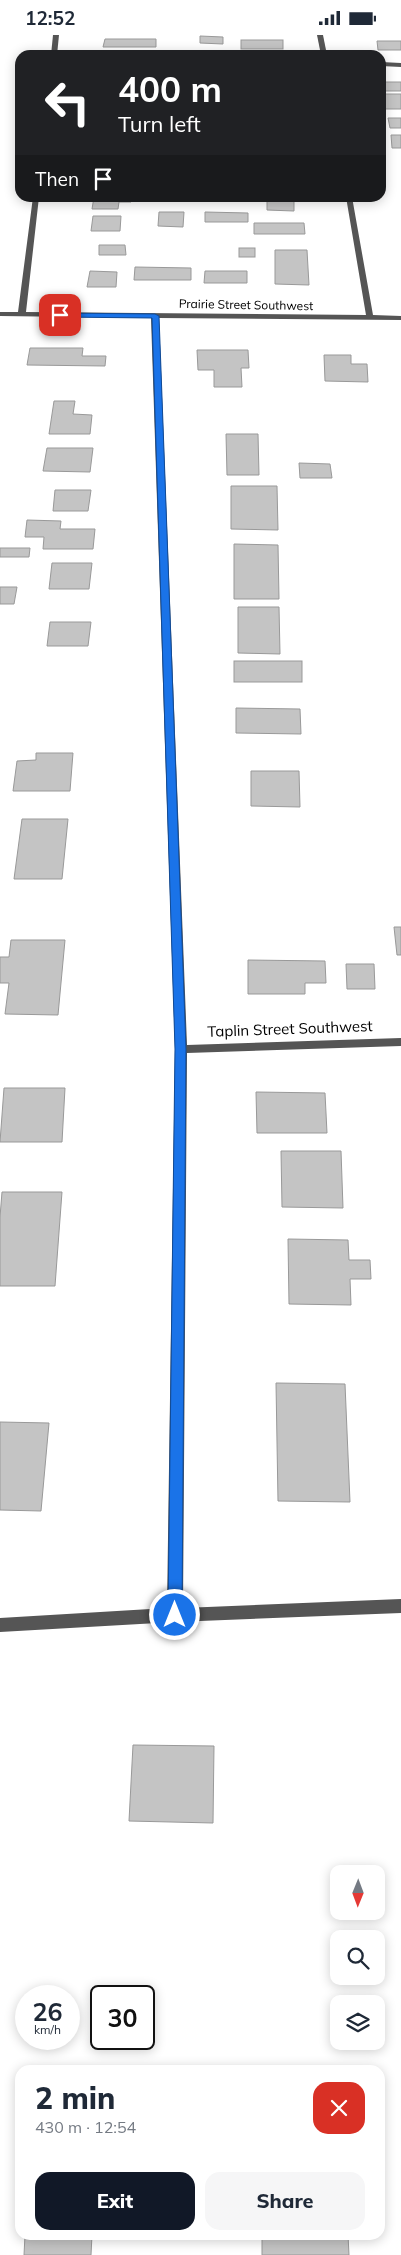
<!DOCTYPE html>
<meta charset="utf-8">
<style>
body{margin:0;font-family:Mulish,sans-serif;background:#f6f6f7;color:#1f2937;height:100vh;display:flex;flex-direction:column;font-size:19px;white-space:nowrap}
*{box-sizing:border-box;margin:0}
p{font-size:16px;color:#747a83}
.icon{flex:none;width:28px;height:28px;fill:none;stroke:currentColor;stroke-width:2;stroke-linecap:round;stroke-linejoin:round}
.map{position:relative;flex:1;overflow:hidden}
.sheet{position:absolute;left:15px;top:2030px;width:370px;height:175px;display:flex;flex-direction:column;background:#fff;border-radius:15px;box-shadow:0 2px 12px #0003}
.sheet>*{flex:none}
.top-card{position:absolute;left:15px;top:15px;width:371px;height:152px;border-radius:15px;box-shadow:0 2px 12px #0003;background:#202124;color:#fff;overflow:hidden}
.needle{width:32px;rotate:181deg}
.fabs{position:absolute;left:330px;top:1830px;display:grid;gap:10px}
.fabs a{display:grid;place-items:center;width:55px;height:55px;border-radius:10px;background:#fff;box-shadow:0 2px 12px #0003;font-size:25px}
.speed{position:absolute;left:15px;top:1950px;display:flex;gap:10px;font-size:25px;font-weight:700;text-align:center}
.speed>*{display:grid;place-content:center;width:65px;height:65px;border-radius:50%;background:#fff;box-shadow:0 2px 12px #0003;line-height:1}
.speed small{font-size:12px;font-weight:400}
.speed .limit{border:2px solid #111;border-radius:8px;background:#fff;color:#111}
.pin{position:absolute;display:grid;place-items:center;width:42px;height:42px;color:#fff;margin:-21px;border-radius:10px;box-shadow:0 2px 8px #0006}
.me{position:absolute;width:55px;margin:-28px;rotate:0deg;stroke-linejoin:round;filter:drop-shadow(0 0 4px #0008)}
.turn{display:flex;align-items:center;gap:18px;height:105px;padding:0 20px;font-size:22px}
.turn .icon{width:65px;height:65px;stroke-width:2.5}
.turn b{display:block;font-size:35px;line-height:42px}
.then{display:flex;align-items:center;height:48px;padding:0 20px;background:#0003;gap:10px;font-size:19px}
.round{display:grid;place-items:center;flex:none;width:52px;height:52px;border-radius:15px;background:#f6f6f7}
.headline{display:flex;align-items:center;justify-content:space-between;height:85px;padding:0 20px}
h1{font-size:30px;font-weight:800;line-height:38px}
.button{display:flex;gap:10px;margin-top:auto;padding:10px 20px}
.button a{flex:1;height:58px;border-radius:15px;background:#111827;color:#fff;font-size:20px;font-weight:800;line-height:58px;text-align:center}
.button a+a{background:#f6f6f7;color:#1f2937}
.status{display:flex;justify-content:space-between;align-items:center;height:35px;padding:0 25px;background:#fff;direction:ltr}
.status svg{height:14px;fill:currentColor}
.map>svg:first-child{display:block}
.building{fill:#c4c4c4;stroke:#999}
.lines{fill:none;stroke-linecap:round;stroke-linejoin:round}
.minor{fill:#555;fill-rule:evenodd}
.route{fill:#1a73e8;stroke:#114b97}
.labels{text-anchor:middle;stroke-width:4;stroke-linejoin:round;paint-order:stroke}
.far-street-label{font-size:12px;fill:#000;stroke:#fff}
.street-label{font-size:15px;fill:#000;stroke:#fff}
</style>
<div class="status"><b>12:52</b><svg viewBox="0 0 49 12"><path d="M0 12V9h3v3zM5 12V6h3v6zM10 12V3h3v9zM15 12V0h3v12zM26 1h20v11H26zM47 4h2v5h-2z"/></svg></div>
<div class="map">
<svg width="401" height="2220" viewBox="0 0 401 2220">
<rect width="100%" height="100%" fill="#fff"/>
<g class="building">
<path d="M 200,1 L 223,2 L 223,9 L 200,8 Z"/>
<path d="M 105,4 L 156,4 L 156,12 L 103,12 Z"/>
<rect x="241" y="5" width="42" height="9"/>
<path d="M 377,6 L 401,6 L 401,15 L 378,15 Z"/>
<rect x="381" y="47" width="20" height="9"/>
<path d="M 381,59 L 401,59 L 401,74 L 383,74 Z"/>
<path d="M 388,83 L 401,83 L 401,93 L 390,93 Z"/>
<path d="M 391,100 L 401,100 L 401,113 L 392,113 Z"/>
<path d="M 94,162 L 131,162 L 131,167 L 119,167 L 118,174 L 92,174 Z"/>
<path d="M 267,162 L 294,162 L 294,176 L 267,175 Z"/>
<path d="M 159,177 L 184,177 L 183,192 L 158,191 Z"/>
<path d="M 205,177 L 248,178 L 248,187 L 205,187 Z"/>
<path d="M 93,181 L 121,181 L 120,196 L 91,196 Z"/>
<path d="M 254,188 L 304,188 L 305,199 L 254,199 Z"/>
<path d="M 99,210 L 125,210 L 126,220 L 99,220 Z"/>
<rect x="239" y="213" width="16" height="9"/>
<path d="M 275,215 L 307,215 L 309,250 L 275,249 Z"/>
<path d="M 135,232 L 191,233 L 191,245 L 134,245 Z"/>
<path d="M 90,236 L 117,237 L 116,252 L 87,252 Z"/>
<path d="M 205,236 L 247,236 L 247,248 L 204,248 Z"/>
<path d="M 30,313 L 83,313 L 82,321 L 106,321 L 105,331 L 27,330 Z"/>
<path d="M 197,315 L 248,315 L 249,333 L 241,333 L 242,352 L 214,352 L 214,335 L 198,335 Z"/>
<path d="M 324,320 L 351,320 L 351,329 L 367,329 L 368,347 L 325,346 Z"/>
<path d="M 54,366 L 75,366 L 73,379 L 92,380 L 90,399 L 49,399 Z"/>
<path d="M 226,399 L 258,399 L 259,440 L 227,440 Z"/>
<path d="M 47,413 L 93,413 L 90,437 L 43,436 Z"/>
<path d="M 299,428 L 330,429 L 332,443 L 300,443 Z"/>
<path d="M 231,451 L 277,451 L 278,495 L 231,494 Z"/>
<path d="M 55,455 L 91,455 L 88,476 L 53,476 Z"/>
<path d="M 27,485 L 61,486 L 60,494 L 95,494 L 93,514 L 43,514 L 44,502 L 25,502 Z"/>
<path d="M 234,509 L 278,510 L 279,564 L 234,564 Z"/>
<path d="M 0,513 L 30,513 L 29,522 L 0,522 Z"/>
<path d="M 52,528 L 92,528 L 89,554 L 49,554 Z"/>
<path d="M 0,552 L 17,552 L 14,569 L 0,569 Z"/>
<path d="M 238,572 L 279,572 L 280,619 L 238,618 Z"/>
<path d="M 50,587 L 91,587 L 88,611 L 47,611 Z"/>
<rect x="234" y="626" width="68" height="21"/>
<path d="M 236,673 L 300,674 L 301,699 L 236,698 Z"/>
<path d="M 36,718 L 73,718 L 70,756 L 13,756 L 17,726 L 36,725 Z"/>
<path d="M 251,736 L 299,736 L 300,772 L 251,771 Z"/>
<path d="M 22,784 L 68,784 L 62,844 L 14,844 Z"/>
<path d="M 394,892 L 401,892 L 401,920 L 397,920 Z"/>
<path d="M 11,905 L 65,905 L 58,980 L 5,979 L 9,948 L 0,948 L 0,922 L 9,922 Z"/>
<path d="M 248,925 L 325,926 L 326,948 L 305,948 L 305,959 L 248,959 Z"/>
<path d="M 346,929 L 374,929 L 375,954 L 347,954 Z"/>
<path d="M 4,1053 L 65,1053 L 62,1107 L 0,1107 Z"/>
<path d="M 256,1057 L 325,1058 L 327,1098 L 257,1098 Z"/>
<path d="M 281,1116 L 341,1116 L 343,1173 L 282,1172 Z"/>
<path d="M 2,1157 L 62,1157 L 55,1251 L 0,1251 L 0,1182 Z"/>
<path d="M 288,1204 L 348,1205 L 349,1225 L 370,1225 L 371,1244 L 350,1244 L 351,1270 L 289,1269 Z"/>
<path d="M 276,1348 L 345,1349 L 350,1467 L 278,1466 Z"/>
<path d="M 0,1387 L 49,1388 L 41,1476 L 0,1475 Z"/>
<path d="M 133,1710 L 214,1711 L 213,1788 L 129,1786 Z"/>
<path d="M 25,2200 L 92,2200 L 91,2220 L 24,2220 Z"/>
<path d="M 262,2200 L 348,2200 L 349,2220 L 262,2220 Z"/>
</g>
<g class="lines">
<g class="minor">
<path d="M 53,0 L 59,0 L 57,20 L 51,20 Z"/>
<path d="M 317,0 L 323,0 L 327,20 L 321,20 Z"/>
<path d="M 381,27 L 401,28 L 401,32 L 381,31 Z"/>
<path d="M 33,162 L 39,162 L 26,277 L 366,280 L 346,162 L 352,162 L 373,280 L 401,281 L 401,285 L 159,283 L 187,1010 L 401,1003 L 401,1011 L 187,1018 L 183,1573 L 401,1564 L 401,1578 L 175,1587 L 0,1597 L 0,1583 L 167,1573 L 175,1014 L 151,283 L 0,281 L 0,277 L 18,277 Z"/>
</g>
</g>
<path class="route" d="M 57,278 L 155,279 L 159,281 L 186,1014 L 182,1580 L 180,1584 L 175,1586 L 170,1584 L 168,1580 L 175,1014 L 152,283 L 60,282 L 57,281 Z"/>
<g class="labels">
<g class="far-street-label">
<text transform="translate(246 270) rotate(1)" y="4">Prairie Street Southwest</text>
</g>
<g class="street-label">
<text transform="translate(290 994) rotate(-2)" y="5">Taplin Street Southwest</text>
</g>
</g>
</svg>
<div class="fabs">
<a><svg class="needle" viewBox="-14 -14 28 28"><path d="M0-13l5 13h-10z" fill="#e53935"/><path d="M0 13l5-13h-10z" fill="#747a83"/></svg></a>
<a><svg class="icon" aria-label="search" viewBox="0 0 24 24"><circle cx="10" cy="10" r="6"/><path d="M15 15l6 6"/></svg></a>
<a><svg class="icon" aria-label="layers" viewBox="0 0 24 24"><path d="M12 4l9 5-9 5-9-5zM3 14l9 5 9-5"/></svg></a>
</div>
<div class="speed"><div>26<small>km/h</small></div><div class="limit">30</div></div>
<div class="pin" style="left:60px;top:280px;background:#d93025"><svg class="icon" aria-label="arrive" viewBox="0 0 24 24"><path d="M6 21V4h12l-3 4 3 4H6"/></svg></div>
<svg class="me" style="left:175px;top:1580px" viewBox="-20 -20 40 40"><circle r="17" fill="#1a73e8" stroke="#fff" stroke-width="3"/><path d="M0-11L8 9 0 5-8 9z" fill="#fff"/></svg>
<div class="top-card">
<div class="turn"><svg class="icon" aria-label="left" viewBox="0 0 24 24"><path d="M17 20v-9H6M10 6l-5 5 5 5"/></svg><div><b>400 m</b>Turn left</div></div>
<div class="then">Then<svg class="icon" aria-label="arrive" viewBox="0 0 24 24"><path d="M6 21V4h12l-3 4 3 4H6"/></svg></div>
</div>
<section class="sheet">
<div class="headline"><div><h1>2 min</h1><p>430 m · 12:54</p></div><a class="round" style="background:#d93025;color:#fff"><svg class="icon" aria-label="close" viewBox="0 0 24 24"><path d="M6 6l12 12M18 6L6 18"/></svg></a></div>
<div class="button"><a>Exit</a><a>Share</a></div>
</section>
</div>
